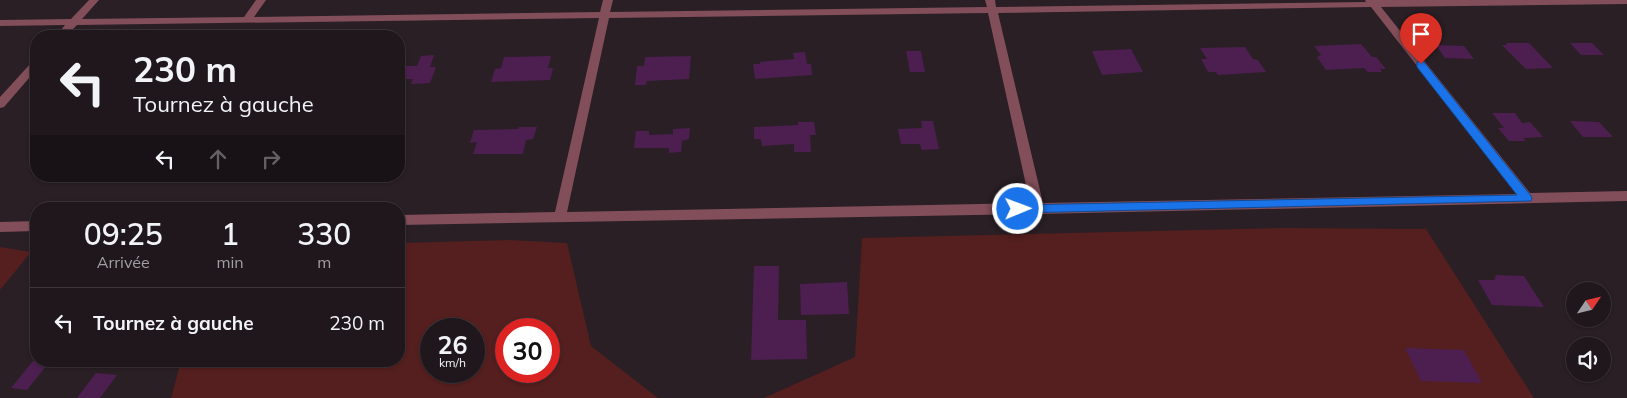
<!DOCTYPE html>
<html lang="fr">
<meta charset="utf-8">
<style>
body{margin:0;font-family:Mulish,sans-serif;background:#272025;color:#f1f3f6;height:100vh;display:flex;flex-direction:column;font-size:19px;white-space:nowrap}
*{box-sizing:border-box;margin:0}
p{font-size:16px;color:#a19fa3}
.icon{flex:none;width:28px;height:28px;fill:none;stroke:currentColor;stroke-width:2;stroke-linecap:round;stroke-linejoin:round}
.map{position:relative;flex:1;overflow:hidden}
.side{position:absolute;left:30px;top:202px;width:375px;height:165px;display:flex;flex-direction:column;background:#1f171c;border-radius:20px;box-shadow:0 1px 4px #0004,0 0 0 1px #3c363b}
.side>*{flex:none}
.guide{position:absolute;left:30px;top:30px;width:375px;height:152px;border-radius:20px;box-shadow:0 1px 4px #0004,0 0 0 1px #3c363b;background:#1f171c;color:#f1f3f6;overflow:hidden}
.needle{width:32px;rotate:55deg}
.fabs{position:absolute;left:1566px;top:282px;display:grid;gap:10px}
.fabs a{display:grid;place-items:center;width:45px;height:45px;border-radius:50%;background:#1f171c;box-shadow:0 1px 4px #0004,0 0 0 1px #3c363b;font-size:25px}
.speed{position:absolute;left:420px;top:318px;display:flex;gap:10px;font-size:25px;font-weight:700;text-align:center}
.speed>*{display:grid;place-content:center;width:65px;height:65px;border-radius:50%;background:#1f171c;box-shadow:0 1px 4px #0004,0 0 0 1px #3c363b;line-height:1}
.speed small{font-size:12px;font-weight:400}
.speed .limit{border:8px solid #d22;background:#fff;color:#111}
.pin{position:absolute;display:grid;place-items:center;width:42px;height:42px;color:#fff;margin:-51px -21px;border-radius:50% 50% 50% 0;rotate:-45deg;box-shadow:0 0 5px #0007}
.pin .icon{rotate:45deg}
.me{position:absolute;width:55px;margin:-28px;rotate:89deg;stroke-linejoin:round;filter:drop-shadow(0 0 4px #0008)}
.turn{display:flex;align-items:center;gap:18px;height:105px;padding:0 20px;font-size:22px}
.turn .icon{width:65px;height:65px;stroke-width:2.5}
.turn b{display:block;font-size:35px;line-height:42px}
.lanes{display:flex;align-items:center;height:48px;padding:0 20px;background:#0003;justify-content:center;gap:25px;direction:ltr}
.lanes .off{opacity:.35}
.eta{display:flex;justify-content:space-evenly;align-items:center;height:85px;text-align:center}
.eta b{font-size:30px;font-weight:600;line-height:35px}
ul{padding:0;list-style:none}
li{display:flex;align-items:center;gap:15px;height:70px;padding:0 20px;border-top:1px solid #3c363b}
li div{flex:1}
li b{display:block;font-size:19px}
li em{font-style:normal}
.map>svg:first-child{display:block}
.green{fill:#541f1e;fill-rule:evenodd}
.building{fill:#4d1f50}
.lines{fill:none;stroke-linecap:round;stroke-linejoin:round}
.street{fill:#824e5a;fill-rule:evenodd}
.route{fill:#1a73e8;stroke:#114b97}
</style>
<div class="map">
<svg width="1627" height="398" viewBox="0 0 1627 398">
<rect width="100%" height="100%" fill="#291f25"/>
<g class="green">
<path d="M 1285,228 L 1426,229 L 1534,398 L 764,398 L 855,357 L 862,238 Z"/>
<path d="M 510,240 L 567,243 L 591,346 L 658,398 L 171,398 L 181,361 L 399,361 L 399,243 ZM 431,329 L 474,329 L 474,371 L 431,371 ZM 506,329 L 549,329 L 549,371 L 506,371 Z"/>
<path d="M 0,247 L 31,252 L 0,290 Z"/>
</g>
<g class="building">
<path d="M 1506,43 L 1529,43 L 1553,68 L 1526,69 L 1502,45 L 1507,45 Z"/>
<path d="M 1570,43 L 1592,43 L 1604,55 L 1581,55 Z"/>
<path d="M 1361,44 L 1372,57 L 1376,57 L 1386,69 L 1380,69 L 1382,72 L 1368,72 L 1364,68 L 1326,70 L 1317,57 L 1321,55 L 1314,46 Z"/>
<path d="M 1436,45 L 1464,46 L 1474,59 L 1445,58 Z"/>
<path d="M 1245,47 L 1253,59 L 1258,60 L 1266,72 L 1218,75 L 1216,72 L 1208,72 L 1201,59 L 1207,59 L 1200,48 Z"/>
<path d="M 1131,49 L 1143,72 L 1102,75 L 1092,51 Z"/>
<path d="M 906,51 L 921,51 L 925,72 L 910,72 Z"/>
<path d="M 805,52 L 807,64 L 811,64 L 812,75 L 755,79 L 753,64 L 760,64 L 760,62 L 794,59 L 793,53 Z"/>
<path d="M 434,55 L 430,67 L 436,67 L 430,83 L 411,84 L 413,79 L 399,79 L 399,66 L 417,66 L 421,56 Z"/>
<path d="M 551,56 L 548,68 L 553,68 L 550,80 L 491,82 L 495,69 L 501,68 L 504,57 Z"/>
<path d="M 691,56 L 689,79 L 647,81 L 646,85 L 635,85 L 637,66 L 644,66 L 645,57 Z"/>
<path d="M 1492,113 L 1515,113 L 1522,123 L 1530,122 L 1543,137 L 1523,138 L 1526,141 L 1509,141 L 1498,128 L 1504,128 Z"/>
<path d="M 921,121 L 933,121 L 939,149 L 922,150 L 920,144 L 901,144 L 898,129 L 922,128 Z"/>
<path d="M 1570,121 L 1599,122 L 1613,137 L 1583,137 Z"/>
<path d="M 798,122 L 814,122 L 816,135 L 810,135 L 811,152 L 794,152 L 794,144 L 762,146 L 761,139 L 754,139 L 754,127 L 798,125 Z"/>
<path d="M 519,127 L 537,127 L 533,139 L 526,140 L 523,154 L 473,154 L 477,142 L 470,143 L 474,130 L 518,129 Z"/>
<path d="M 690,128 L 689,139 L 682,141 L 681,152 L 669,153 L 669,148 L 634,148 L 636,131 L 649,131 L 649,135 L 673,134 L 673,129 Z"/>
<path d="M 754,266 L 779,266 L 778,320 L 806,320 L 807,359 L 751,360 Z"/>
<path d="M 1495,275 L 1524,276 L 1544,307 L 1492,305 L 1478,280 L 1495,280 L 1494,277 L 1497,278 Z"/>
<path d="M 847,282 L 849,314 L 801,315 L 800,284 Z"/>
<path d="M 1405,348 L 1464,350 L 1482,383 L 1421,381 Z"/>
<path d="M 33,361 L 50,361 L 27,390 L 11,388 Z"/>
<path d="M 96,373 L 117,375 L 100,398 L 77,398 Z"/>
</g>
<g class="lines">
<g class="street">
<path d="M 89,0 L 99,0 L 82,19 L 244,17 L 256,0 L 266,0 L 254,17 L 600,12 L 603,0 L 613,0 L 610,12 L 987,7 L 985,0 L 995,0 L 996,7 L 1366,2 L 1365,0 L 1627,0 L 1627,4 L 1381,7 L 1530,193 L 1627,191 L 1627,201 L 1038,214 L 399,225 L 399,215 L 555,212 L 599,18 L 77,25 L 66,36 L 56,36 L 65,25 L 0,26 L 0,20 L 71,19 ZM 1371,7 L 1517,194 L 1043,203 L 998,13 ZM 988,13 L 1030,203 L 567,212 L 609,18 Z"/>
<path d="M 36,61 L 36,70 L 4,107 L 0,108 L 0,97 L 32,62 Z"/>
<path d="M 36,221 L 36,231 L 0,232 L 0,222 Z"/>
</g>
</g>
<path class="route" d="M 1421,61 L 1424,62 L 1531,196 L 1532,198 L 1531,201 L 1018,213 L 1013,209 L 1018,205 L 1517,195 L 1417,67 L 1417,62 Z"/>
</svg>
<div class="fabs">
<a><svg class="needle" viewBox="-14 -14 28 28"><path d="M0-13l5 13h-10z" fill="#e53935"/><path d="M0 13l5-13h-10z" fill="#a19fa3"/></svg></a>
<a><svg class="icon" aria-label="sound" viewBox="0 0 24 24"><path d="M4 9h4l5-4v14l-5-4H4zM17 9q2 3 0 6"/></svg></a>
</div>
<div class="speed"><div>26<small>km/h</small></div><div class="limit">30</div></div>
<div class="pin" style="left:1421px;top:64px;background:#d93025"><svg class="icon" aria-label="arrive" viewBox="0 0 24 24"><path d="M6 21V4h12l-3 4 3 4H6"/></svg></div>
<svg class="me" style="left:1018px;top:209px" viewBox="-20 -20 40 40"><circle r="17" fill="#1a73e8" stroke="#fff" stroke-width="3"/><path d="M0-11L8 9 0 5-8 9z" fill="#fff"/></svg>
<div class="guide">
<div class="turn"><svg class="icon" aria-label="left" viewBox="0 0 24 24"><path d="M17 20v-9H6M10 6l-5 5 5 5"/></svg><div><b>230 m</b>Tournez à gauche</div></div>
<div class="lanes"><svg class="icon" aria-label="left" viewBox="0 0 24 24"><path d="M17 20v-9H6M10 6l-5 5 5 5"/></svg><svg class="icon off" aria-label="ahead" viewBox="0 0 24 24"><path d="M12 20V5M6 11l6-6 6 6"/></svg><svg class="icon off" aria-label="right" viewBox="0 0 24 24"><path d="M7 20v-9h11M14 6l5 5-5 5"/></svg></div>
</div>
<section class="side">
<div class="eta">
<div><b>09:25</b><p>Arrivée</p></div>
<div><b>1</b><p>min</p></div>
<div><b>330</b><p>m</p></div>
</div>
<ul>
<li><svg class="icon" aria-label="left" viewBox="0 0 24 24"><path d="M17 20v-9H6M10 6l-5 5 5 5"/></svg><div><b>Tournez à gauche</b></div><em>230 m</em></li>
</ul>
</section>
</div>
